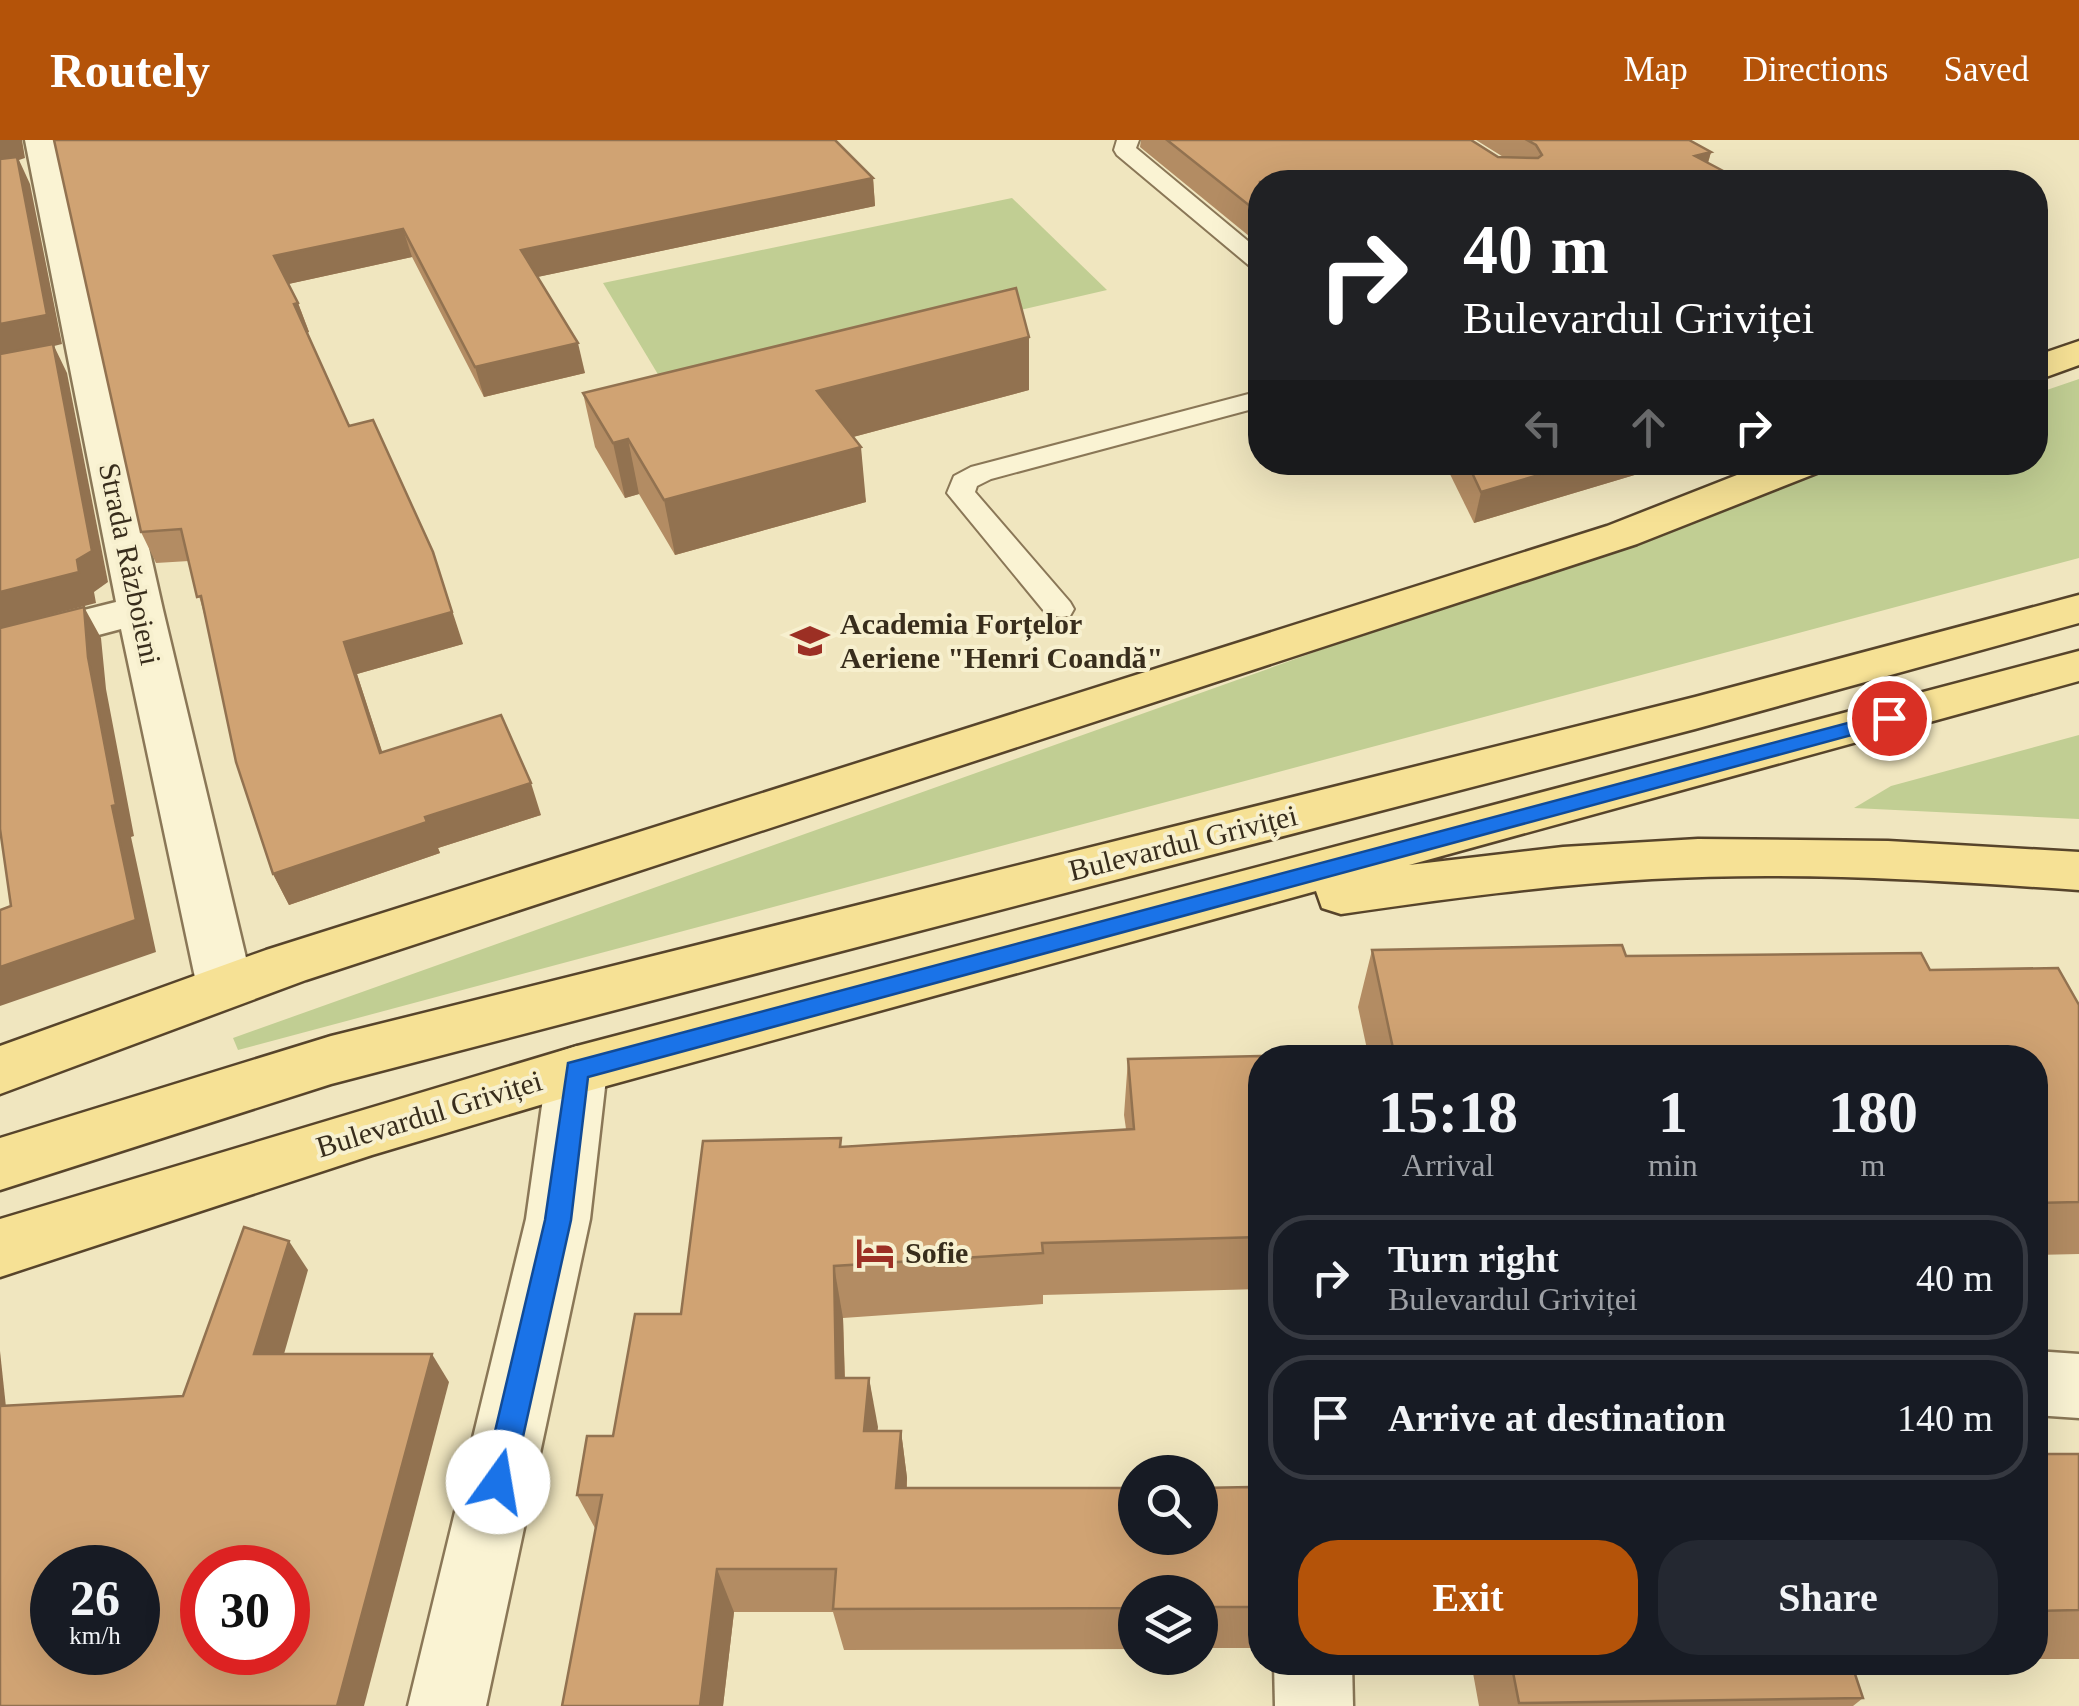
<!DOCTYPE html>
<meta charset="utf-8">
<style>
body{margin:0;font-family:"Times New Roman",serif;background:#242831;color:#f1f3f6;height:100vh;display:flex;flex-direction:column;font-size:38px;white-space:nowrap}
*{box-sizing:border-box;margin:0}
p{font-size:32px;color:#9ea1a6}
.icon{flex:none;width:55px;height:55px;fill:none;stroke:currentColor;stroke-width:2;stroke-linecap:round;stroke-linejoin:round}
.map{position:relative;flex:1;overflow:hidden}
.drawer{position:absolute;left:1248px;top:905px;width:800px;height:630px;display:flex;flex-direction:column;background:#171b24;border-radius:40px;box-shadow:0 10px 40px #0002}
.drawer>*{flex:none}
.top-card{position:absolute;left:1248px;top:30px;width:800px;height:305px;border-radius:40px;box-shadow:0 10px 40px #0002;background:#202124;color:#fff;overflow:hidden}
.fabs{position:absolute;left:1118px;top:1315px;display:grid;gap:20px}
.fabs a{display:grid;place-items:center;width:100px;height:100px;border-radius:50%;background:#171b24;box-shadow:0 10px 40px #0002;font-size:50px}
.speed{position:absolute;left:30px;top:1405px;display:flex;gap:20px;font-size:50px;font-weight:700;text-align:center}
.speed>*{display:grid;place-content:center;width:130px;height:130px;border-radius:50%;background:#171b24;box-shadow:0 10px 40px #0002;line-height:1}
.speed small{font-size:25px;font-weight:400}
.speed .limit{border:15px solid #d22;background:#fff;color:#111}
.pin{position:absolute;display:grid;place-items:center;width:85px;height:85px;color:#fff;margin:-42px;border:5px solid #fff;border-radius:50%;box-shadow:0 2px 10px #0007}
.me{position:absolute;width:110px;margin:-55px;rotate:13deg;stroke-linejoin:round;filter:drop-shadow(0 0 8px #0008)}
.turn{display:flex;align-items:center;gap:35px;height:210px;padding:0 50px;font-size:45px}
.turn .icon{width:130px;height:130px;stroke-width:2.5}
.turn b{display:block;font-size:70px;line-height:85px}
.lanes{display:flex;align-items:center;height:95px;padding:0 50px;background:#0003;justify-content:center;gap:50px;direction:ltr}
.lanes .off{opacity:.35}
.eta{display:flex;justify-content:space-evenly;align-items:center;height:170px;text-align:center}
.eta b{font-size:60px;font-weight:700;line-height:70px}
.action{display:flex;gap:20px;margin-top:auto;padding:20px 50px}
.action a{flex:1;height:115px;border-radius:40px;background:#b45309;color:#fff;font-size:40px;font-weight:700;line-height:115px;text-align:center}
.action a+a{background:#242831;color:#f1f3f6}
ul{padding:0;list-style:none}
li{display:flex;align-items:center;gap:30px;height:125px;margin:0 20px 15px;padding:0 30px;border:5px solid #363941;border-radius:40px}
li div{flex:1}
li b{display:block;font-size:38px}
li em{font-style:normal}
header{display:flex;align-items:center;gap:60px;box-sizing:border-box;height:140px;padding:0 50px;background:#b45309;color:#fff}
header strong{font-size:48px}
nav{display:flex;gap:55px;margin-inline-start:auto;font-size:35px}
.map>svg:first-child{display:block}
.green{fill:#c1ce93}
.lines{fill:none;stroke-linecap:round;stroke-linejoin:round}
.service-casing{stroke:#8a7757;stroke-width:4}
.minor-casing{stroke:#8a7757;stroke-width:5}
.primary-casing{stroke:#57442b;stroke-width:5}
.service{fill:#faf3d3;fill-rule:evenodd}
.minor{fill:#faf3d3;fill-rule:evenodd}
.primary{fill:#f6e195;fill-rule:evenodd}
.wall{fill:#b38c63}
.shaded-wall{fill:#927250}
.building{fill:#d0a373;stroke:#927250;stroke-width:2.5;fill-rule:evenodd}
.route{fill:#1a73e8;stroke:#114b97;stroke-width:2.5}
.labels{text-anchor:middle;stroke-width:8;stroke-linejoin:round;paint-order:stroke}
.street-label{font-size:30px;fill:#382d1c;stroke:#f7f0cf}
.poi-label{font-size:30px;font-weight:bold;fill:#382d1c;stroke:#f7f0cf;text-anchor:start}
</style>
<header>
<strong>Routely</strong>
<nav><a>Map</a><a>Directions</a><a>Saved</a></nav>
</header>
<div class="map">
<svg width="2079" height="1566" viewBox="0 0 2079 1566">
<rect width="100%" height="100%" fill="#f0e6bf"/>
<g class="green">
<path d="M 1012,58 L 1107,150 L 668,251 L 603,143 Z"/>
<path d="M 2079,239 L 2079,418 L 238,910 L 233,898 L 1845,323 L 2035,322 L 2035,254 Z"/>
<path d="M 2079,595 L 2079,679 L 1854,668 L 1891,646 Z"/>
</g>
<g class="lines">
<g class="service-casing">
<g id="service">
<path d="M 1117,0 L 1139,0 L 1136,8 L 1260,111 L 1260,130 L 1252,128 L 1117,15 L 1114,10 Z"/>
<path d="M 1260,251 L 1260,267 L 991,339 L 977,346 L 975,352 L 1070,462 L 1074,469 L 1070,476 L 1048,476 L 947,353 L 954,336 L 971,327 Z"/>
</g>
</g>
<g class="minor-casing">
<g id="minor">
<path d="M 25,0 L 57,0 L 163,470 L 253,847 L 245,862 L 225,869 L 205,862 L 197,847 L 121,489 L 0,521 L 0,491 L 116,462 Z"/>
<path d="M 577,906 L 598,913 L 607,930 L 590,1079 L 486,1566 L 408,1566 L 526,1079 L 547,930 L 556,913 Z"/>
<path d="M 2035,1211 L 2079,1214 L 2079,1278 L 2035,1275 Z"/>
<path d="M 1274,1522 L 1352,1522 L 1353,1566 L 1275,1566 Z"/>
</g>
</g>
<g class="primary-casing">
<g id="primary">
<path d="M 2079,201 L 2079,225 L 2035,241 L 2035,216 Z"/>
<path d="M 1770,322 L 1828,322 L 1822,331 L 1637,404 L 306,840 L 0,954 L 0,906 L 266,810 L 1607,386 Z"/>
<path d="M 2079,455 L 2079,483 L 1695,589 L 331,944 L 0,1050 L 0,998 L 331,896 L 1695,557 Z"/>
<path d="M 2079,511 L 2079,541 L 1409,725 L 1563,707 L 1698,699 L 1888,701 L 2079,712 L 2079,750 C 1937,740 1794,731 1652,739 C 1548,745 1444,759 1341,774 L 1322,768 L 1316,751 L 577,954 L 372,1015 L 0,1137 L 0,1079 L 577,906 Z"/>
</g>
</g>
<use href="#service" class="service"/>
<use href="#minor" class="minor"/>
<use href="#primary" class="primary"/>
</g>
<g class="wall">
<path d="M 54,0 L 873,38 L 875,66 L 537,137 L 585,233 L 484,257 L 412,117 L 288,144 L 298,163 L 309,192 L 307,193 L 349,286 L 463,504 L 357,534 L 382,612 L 541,675 L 438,708 L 440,713 L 289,765 L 273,734 L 203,470 L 189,421 L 156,423 L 141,392 Z"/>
<path d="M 1141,0 L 1471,0 L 1498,17 L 1505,18 L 1476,0 L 1689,0 L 1711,12 L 1708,23 L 1260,42 L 1260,105 L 1140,7 Z"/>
<path d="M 1029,250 L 853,297 L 866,362 L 675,415 L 639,354 L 625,358 L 595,307 L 583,253 Z"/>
<path d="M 1444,322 L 1678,322 L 1474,383 Z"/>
<path d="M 1372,810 L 1626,816 L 1930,830 L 2079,865 L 2079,1114 L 2035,1115 L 2035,918 L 1260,918 L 1260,1149 L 1043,1155 L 1043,1164 L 843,1178 L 845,1238 L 869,1238 L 877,1291 L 901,1291 L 907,1338 L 907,1348 L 1260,1434 L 1260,1479 L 1252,1508 L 1200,1508 L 1200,1452 L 1135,1452 L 1135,1509 L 844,1510 L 833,1472 L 734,1472 L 723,1566 L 562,1566 L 596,1390 L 577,1355 L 613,1296 L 681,1174 L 842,1007 L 1126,989 L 1124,975 L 1128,919 L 1368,914 L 1358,867 Z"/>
<rect x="2035" y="1314" width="44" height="205"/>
<path d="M 1471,1522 L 1858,1522 L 1851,1523 L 1863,1558 L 1853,1566 L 1479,1566 Z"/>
</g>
<g class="shaded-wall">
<path d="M 0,0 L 22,0 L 25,18 L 19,20 L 30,44 L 62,204 L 54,206 L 67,233 L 108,442 L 94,452 L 96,463 L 0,488 Z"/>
<path d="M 1711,12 L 1703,39 L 1695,16 Z"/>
<path d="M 873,38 L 875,66 L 528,139 L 521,110 Z"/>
<path d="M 403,89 L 412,117 L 284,145 L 274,116 Z"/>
<path d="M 298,163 L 309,192 L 304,193 L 294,164 Z"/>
<path d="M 1029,197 L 1029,250 L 823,305 L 817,251 Z"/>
<path d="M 578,203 L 585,233 L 484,257 L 475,227 Z"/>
<path d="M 628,299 L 639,354 L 625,358 L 613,303 Z"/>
<path d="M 861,307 L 866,362 L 675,415 L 664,360 Z"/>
<path d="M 1583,322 L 1678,322 L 1474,383 L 1481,352 Z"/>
<path d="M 433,412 L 463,504 L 357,534 L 393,645 L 380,613 L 344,502 Z"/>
<path d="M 84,467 L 101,498 L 106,549 L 134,696 L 131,697 L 156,812 L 0,866 L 0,827 L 112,666 L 88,517 Z"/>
<path d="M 531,643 L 541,675 L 438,708 L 440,713 L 289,765 L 273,734 L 425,677 Z"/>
<path d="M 289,1101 L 308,1130 L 276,1242 L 254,1214 Z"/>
<path d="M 834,1126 L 843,1178 L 846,1287 L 836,1238 Z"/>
<path d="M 0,1211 L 8,1286 L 0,1290 Z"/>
<path d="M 432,1214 L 449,1242 L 364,1566 L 337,1566 Z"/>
<path d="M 869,1238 L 878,1287 L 873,1338 L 864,1291 Z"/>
<path d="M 901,1291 L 907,1338 L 903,1394 L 896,1348 Z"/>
<path d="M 717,1429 L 734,1472 L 723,1566 L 700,1566 Z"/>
</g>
<g class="building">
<path d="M 54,0 L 835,0 L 873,38 L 521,110 L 578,203 L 475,227 L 403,89 L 274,116 L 298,163 L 294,164 L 349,286 L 373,280 L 433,412 L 452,472 L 344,502 L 380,613 L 501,575 L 531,643 L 425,677 L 427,682 L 273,734 L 236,622 L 201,456 L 197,457 L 181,389 L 141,392 Z"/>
<path d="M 1167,0 L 1471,0 L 1498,17 L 1538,18 L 1542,15 L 1536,5 L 1527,0 L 1689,0 L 1711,12 L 1695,16 L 1744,42 L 1260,42 L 1260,74 Z"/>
<path d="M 17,17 L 47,175 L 0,184 L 0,19 Z"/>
<path d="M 1016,148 L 1029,197 L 817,251 L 861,307 L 664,360 L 628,299 L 613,303 L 583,253 Z"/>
<path d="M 53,204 L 92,411 L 77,420 L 79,432 L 0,452 L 0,214 Z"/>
<path d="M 1467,322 L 1583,322 L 1481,352 Z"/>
<path d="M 84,467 L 88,517 L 116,665 L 112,666 L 136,780 L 0,827 L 0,770 L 11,766 L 0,689 L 0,488 Z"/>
<path d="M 1622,805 L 1626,816 L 1921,813 L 1930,830 L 2058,828 L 2079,865 L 2079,1062 L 2035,1063 L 2035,918 L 1260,918 L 1260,1097 L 1042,1103 L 1043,1113 L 834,1126 L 836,1238 L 869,1238 L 864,1291 L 901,1291 L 896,1348 L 1135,1348 L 1135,1398 L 1200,1398 L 1200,1348 L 1250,1347 L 1260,1434 L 1260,1467 L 1200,1467 L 1200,1452 L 1135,1452 L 1135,1468 L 833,1469 L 836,1429 L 717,1429 L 700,1566 L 562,1566 L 602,1355 L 577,1355 L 587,1296 L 613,1296 L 635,1174 L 681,1174 L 703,1001 L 841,998 L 840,1007 L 1134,989 L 1128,919 L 1394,913 L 1372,810 Z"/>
<path d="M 244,1087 L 289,1101 L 254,1214 L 432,1214 L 337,1566 L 0,1566 L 0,1266 L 183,1256 ZM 52,1428 L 138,1428 L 138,1512 L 52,1512 ZM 202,1428 L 288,1428 L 288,1512 L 202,1512 Z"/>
<path d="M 2035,1314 L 2079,1314 L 2079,1470 L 2035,1471 Z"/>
<path d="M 1511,1522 L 1851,1522 L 1863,1558 L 1519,1563 Z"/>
</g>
<path class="route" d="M 1889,572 L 1899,578 L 1896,583 L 588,937 L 571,1080 L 513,1342 L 509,1352 L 498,1356 L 488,1352 L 483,1342 L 545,1080 L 568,923 Z"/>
<defs>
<g id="school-bare" transform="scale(3)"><path d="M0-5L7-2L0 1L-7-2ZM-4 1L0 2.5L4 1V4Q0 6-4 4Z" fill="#9c2f24" stroke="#f7f0cf" stroke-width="2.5" paint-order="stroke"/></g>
<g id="hotel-bare" transform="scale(3)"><path d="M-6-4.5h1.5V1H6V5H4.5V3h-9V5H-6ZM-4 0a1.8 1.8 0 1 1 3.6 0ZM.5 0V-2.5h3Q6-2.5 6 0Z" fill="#9c2f24" stroke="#f7f0cf" stroke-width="2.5" paint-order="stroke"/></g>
</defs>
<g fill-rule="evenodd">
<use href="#school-bare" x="810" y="501"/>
<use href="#hotel-bare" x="875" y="1113"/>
</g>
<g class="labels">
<g class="street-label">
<text transform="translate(130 424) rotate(78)" y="10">Strada Războieni</text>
<text transform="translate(1183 703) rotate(-14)" y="10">Bulevardul Griviței</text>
<text transform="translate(429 974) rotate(-17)" y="10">Bulevardul Griviței</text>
</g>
<g class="poi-label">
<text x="840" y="494">Academia Forțelor<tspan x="840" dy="34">Aeriene "Henri Coandă"</tspan></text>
<text x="905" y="1123">Sofie</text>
</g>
</g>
</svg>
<div class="fabs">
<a><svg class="icon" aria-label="search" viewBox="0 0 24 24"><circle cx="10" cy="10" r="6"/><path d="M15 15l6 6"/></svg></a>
<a><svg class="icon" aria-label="layers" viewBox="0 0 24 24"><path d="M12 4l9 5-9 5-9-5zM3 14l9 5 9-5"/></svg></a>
</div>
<div class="speed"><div>26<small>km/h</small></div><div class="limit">30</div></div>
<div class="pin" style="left:1889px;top:578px;background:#d93025"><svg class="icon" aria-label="arrive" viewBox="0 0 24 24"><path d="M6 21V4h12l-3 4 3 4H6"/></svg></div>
<svg class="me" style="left:498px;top:1342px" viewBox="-20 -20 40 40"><circle r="19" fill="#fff"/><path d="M0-13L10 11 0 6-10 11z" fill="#1a73e8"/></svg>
<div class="top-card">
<div class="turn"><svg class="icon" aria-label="right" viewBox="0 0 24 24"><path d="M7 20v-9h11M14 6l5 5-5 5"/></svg><div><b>40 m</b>Bulevardul Griviței</div></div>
<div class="lanes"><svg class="icon off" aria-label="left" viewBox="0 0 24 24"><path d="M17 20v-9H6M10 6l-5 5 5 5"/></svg><svg class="icon off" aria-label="ahead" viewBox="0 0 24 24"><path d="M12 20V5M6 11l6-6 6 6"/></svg><svg class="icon" aria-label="right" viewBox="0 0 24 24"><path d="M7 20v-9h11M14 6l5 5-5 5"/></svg></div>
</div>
<section class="drawer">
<div class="eta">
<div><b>15:18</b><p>Arrival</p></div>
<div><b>1</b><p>min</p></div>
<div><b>180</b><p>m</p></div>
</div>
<ul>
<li><svg class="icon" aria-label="right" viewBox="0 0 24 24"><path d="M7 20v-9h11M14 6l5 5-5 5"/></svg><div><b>Turn right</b><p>Bulevardul Griviței</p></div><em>40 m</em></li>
<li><svg class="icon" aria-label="arrive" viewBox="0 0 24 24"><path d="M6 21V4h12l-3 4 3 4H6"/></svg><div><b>Arrive at destination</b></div><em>140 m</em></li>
</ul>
<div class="action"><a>Exit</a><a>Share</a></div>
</section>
</div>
